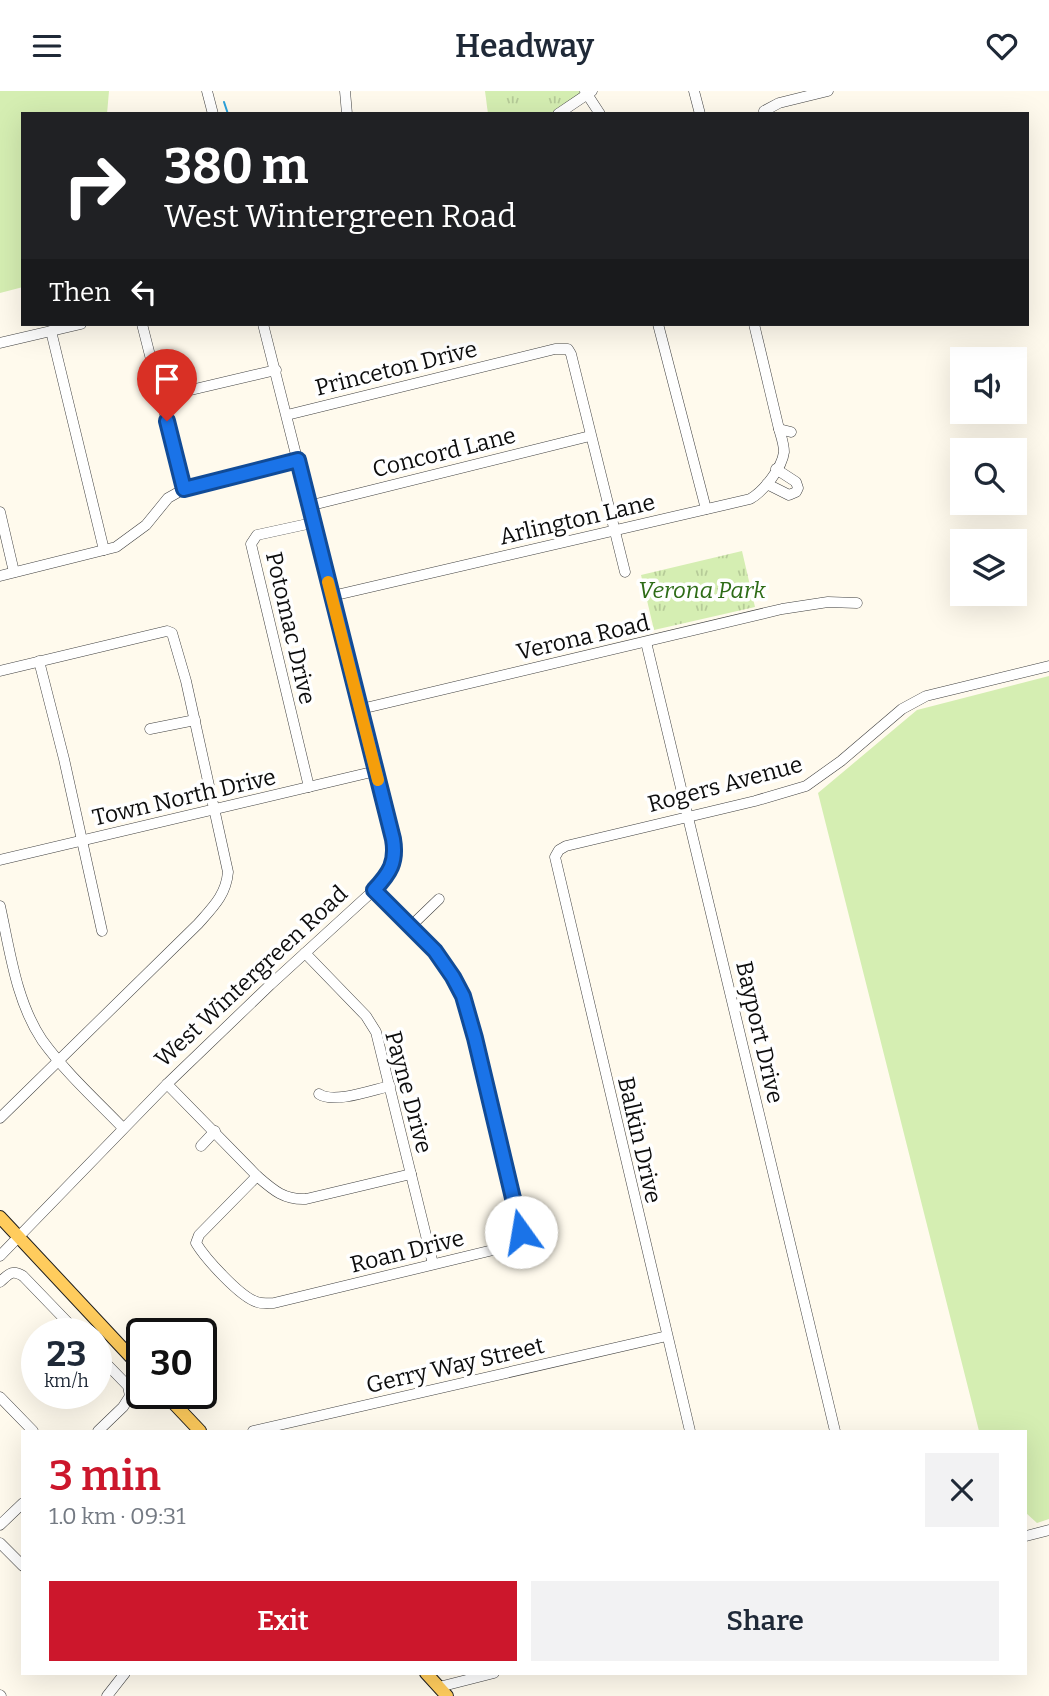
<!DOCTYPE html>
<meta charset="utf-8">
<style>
body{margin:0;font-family:Bitter,serif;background:#f2f2f3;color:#1f2937;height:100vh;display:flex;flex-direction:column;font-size:26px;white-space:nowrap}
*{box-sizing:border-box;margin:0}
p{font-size:23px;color:#747a83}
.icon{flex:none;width:38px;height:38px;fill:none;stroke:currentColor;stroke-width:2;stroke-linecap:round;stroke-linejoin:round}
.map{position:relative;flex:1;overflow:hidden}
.details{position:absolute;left:21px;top:1339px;width:1006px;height:245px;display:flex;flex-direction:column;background:#fff;border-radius:0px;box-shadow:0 7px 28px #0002}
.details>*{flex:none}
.guide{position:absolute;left:21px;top:21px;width:1008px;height:214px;border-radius:0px;box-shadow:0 7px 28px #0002;background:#202124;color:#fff;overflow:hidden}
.buttons{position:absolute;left:950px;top:256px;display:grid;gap:14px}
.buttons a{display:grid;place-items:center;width:77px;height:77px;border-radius:0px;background:#fff;box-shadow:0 7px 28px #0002;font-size:35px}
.speed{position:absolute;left:21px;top:1227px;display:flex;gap:14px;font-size:35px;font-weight:700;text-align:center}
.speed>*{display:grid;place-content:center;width:91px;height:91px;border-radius:50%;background:#fff;box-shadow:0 7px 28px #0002;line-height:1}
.speed small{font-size:18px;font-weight:400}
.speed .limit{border:4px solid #111;border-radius:10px;background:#fff;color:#111}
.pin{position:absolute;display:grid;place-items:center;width:60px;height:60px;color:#fff;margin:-72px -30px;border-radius:50% 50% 50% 0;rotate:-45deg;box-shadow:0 0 7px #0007}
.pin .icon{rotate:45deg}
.me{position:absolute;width:77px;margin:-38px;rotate:347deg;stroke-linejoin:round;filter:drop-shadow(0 0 5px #0008)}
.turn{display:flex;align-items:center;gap:24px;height:147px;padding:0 28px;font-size:32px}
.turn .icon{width:91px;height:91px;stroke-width:2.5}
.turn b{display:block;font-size:49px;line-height:60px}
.then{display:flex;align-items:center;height:66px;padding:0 28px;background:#0003;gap:14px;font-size:26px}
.round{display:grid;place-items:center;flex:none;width:74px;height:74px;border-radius:0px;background:#f2f2f3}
.overview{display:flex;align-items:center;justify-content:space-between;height:119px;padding:0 28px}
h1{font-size:42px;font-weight:600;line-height:52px;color:#cc172c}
.cta{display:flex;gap:14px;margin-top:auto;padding:14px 28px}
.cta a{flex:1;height:80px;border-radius:0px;background:#cc172c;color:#fff;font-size:28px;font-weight:600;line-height:80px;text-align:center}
.cta a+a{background:#f2f2f3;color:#1f2937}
header{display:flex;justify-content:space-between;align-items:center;height:91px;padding:0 28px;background:#fff;font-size:32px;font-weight:600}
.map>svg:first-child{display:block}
.grass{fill:#d5eeb2}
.park{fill:url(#park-tufts)}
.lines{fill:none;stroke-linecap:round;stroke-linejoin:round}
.stream{stroke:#2ba1db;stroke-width:2}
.minor-casing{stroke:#404040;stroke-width:11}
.major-casing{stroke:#1e1e1e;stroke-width:14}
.minor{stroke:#fff;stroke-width:10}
.major{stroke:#ffcc5d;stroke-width:12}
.route-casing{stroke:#114b97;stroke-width:18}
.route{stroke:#1a73e8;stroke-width:12}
.slow{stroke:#f59e0b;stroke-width:12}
.labels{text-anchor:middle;stroke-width:7;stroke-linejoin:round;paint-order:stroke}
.street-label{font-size:23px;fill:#0d0d0d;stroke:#fff}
.park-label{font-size:23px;font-style:italic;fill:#2e6c17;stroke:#fff}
</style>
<header><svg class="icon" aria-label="menu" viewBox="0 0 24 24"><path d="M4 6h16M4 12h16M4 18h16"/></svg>Headway<svg class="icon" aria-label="heart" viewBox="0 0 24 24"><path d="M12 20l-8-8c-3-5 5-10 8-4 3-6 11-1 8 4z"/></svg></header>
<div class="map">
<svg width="1049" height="1605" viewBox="0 0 1049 1605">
<defs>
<pattern id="park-tufts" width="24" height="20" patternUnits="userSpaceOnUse" patternTransform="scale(1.75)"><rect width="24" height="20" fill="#d5eeb2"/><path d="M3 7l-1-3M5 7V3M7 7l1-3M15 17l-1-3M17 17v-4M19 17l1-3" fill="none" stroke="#b6cb98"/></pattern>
</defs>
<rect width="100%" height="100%" fill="#fffaed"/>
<g class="grass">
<path d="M 0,0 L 109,0 L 107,23 L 23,23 L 23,196 L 0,202 Z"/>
<path d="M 1049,585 L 1049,1428 L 1037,1432 L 1026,1422 L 1026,1340 L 979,1340 L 818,702 L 917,619 Z"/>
</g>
<g class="park">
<path d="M 485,0 L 579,0 L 581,3 L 552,23 L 488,23 Z"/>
<path d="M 742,460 L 755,516 L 654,539 L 641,484 Z"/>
</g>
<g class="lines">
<path class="stream" d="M 224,11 L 228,23"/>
<g class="minor-casing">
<g id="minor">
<path d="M 207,0 L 213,23"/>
<path d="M 345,0 L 347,23"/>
<path d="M 585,0 L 600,23"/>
<path d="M 694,0 L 700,23"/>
<path d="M 764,20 L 779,12 L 828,0"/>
<path d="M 558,23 L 592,0"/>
<path d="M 142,233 L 184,398"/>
<path d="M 658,233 L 706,418"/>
<path d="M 754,233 L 779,338 L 791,341"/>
<path d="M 51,240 L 104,459"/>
<path d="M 0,252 L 81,233"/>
<path d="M 161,306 L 276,279"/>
<path d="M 287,324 L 555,258 L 568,258 L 571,263 L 625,481"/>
<path d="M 767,393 L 789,404 L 796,401 L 798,397 L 796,391 L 776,378"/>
<path d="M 308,415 L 590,345"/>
<path d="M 0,421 L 14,481"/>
<path d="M 0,485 L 116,456 L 146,434 L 168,407 L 184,398 L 297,369"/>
<path d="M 332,505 L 750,408 C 764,400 782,377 784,361 C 784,353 781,345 779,338"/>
<path d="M 646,551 L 835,1340"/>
<path d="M 39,570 L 64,668 L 102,840"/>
<path d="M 0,580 L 167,540 L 172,542 L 186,590 L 228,781 C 226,804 213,816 198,833 L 0,1027"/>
<path d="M 361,618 L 782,518 L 828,511 L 857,512"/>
<path d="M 150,638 L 195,629"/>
<path d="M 309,696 L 251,453 L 257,444 L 312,432"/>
<path d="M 0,769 L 376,680"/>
<path d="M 0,815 C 10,860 16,910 42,949 C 65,981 96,1009 123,1037"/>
<path d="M 411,835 L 439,808"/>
<path d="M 305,862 L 366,925 L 376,941 L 433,1173"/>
<path d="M 167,993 L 257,1085 C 273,1099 284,1109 306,1108 L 411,1083"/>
<path d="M 319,1003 C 334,1013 372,999 390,995"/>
<path d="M 201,1055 L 215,1040"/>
<path d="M 257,1085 L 199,1144 L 196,1152 C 205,1167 240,1206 257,1211 C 262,1213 268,1212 274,1212 L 514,1154 L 522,1146 L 475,947 L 462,905 L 453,886 L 435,860 L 374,799"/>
<path d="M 0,1165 L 167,993 L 270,894 L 374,799 L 394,772 L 395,763 L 393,748 L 263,233"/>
<path d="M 0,1191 C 9,1183 12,1178 23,1185 L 78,1242"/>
<path d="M 96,1262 L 128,1295 L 130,1305 L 123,1316 L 98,1340"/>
<path d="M 0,1306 L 33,1340"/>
<path d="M 253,1340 L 667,1245"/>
<path d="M 690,1340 L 555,766 L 559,759 L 566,755 L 755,710 L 806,695 L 841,670 L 902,618 L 926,605 L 1049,575"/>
<path d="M 0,1434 L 23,1412"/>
<path d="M 1026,1445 L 1049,1439"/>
<path d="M 0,1452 L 23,1475"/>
<path d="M 439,1596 L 494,1582"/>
<path d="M 0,1604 L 1,1605"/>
<path d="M 107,1605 L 125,1582"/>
</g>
</g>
<g class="major-casing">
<g id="major">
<path d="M 0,1126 L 142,1278"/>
<path d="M 164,1302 L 200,1340"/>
<path d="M 426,1582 L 447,1605"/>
</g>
</g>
<use href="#minor" class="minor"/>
<use href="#major" class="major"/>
</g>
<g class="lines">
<g class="route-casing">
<path id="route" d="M 167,330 L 184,398 L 298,369 L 393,748 C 397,771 390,782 374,799 L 435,860 L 453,886 L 463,905 L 475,947 L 521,1141"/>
</g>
<use href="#route" class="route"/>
<path class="slow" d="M 328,491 L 378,689"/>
</g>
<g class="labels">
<g class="street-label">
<text transform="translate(396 277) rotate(-14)" y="8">Princeton Drive</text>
<text transform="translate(444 361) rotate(-14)" y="8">Concord Lane</text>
<text transform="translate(577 428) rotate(-13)" y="8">Arlington Lane</text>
<text transform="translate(291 537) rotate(77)" y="8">Potomac Drive</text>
<text transform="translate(583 546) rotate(-13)" y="8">Verona Road</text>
<text transform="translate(725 693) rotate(-15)" y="8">Rogers Avenue</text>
<text transform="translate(184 706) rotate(-13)" y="8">Town North Drive</text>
<text transform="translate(251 885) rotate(-43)" y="8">West Wintergreen Road</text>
<text transform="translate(760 941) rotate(77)" y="8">Bayport Drive</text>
<text transform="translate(409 1001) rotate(75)" y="8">Payne Drive</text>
<text transform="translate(640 1049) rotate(77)" y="8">Balkin Drive</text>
<text transform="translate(407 1160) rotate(-14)" y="8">Roan Drive</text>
<text transform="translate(455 1274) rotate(-13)" y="8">Gerry Way Street</text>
</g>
<g class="park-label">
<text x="702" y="507">Verona Park</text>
</g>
</g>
</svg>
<div class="buttons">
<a><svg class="icon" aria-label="sound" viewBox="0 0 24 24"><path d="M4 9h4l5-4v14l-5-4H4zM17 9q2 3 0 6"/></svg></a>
<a><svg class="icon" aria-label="search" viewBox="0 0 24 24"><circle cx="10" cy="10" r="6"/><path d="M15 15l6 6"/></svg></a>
<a><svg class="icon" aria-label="layers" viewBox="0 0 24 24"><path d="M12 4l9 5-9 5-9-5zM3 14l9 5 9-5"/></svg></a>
</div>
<div class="speed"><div>23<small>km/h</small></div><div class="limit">30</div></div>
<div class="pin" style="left:167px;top:330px;background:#d93025"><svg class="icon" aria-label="arrive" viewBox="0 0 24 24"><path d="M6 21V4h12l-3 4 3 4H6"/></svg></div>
<svg class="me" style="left:521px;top:1141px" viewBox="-20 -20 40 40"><circle r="19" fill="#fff"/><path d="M0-13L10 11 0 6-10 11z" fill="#1a73e8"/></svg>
<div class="guide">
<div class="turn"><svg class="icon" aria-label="right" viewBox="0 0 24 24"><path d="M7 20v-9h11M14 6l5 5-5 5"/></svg><div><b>380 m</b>West Wintergreen Road</div></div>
<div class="then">Then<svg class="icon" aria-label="left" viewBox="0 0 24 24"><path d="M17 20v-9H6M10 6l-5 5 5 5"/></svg></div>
</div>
<section class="details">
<div class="overview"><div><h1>3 min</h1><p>1.0 km · 09:31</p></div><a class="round"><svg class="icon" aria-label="close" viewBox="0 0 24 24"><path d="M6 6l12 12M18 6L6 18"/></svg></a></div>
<div class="cta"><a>Exit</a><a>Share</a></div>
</section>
</div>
